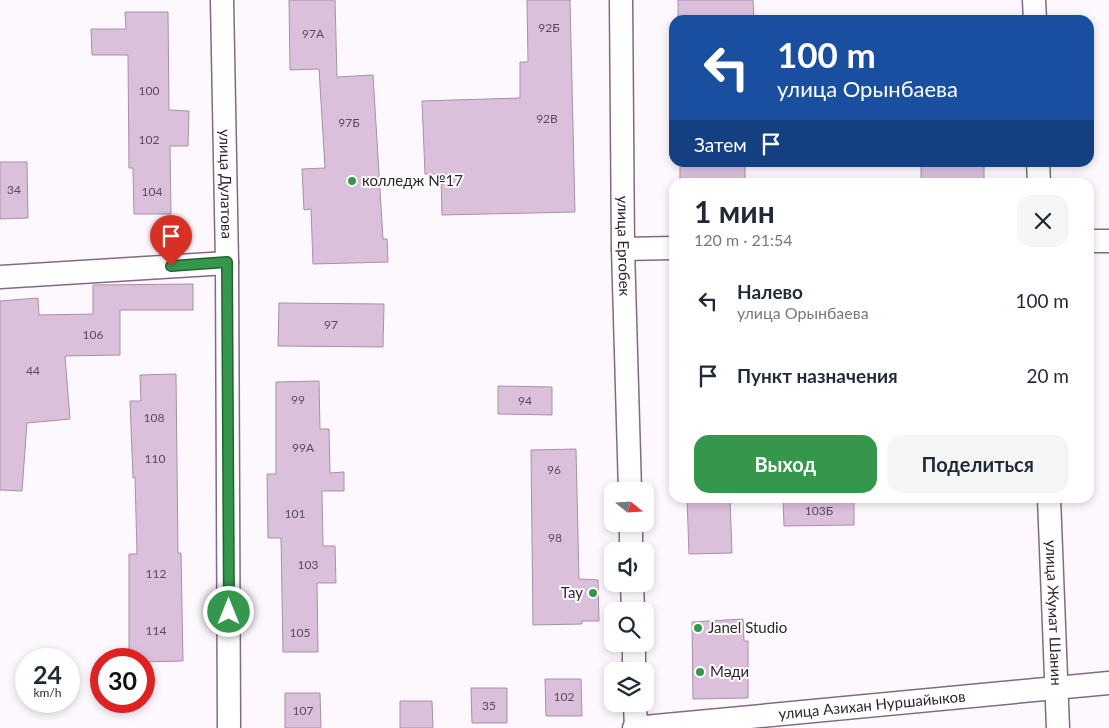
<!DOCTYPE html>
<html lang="ru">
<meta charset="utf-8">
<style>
body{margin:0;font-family:Lato,sans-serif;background:#f6f6f7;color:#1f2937;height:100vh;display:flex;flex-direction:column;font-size:19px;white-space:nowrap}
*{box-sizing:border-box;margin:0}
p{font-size:16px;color:#747a83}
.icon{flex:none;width:28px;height:28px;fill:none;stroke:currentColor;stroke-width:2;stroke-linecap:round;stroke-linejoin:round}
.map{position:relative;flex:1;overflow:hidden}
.side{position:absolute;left:669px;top:178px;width:425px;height:325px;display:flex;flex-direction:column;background:#fff;border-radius:15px;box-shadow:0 2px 8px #0003}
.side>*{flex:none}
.banner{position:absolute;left:669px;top:15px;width:425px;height:152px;border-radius:15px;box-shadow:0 2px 8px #0003;background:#1a4fa0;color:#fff;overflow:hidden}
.needle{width:32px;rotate:108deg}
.fabs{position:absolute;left:604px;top:482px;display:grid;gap:10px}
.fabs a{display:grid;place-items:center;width:50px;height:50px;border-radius:10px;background:#fff;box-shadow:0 2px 8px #0003;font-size:25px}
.speed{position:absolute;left:15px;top:648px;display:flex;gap:10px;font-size:25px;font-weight:700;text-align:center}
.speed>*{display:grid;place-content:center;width:65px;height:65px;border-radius:50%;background:#fff;box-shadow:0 2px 8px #0003;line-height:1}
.speed small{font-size:12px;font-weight:400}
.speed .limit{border:8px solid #d22;background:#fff;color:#111}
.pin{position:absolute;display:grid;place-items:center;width:42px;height:42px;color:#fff;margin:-51px -21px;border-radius:50% 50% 50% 0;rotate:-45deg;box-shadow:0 0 5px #0007}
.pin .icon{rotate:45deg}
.me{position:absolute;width:55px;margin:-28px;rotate:0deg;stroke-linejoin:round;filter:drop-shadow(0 0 4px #0008)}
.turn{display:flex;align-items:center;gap:18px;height:105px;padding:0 25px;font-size:22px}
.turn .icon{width:65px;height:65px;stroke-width:2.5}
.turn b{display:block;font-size:35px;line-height:42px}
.then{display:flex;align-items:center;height:48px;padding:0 25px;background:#0003;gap:10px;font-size:19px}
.round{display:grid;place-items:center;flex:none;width:52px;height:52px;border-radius:15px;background:#f6f6f7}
.headline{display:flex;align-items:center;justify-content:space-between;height:85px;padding:0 25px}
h1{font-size:30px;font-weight:700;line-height:38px}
.cta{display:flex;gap:10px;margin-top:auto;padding:10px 25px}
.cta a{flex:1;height:58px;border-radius:15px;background:#34974b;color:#fff;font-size:20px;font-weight:700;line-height:58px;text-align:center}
.cta a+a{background:#f6f6f7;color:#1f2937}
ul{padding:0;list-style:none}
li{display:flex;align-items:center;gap:15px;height:75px;padding:0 25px}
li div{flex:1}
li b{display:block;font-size:19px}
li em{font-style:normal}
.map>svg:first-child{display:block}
.building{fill:#dbc0dc;stroke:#a88fa9}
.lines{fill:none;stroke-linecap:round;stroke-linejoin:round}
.street-casing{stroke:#826a83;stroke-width:25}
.street{stroke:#fff;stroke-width:22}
.route-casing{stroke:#226231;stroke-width:12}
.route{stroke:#34974b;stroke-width:9}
.poi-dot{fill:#34974b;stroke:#fff;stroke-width:2}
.labels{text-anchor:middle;stroke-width:4;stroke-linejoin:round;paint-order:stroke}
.number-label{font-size:12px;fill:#5a4c5a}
.poi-label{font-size:15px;fill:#2f252f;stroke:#fff;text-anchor:start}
.street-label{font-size:15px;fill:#2f252f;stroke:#fff}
</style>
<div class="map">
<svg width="1109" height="728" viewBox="0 0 1109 728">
<rect width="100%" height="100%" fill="#fdf8fe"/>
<g class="building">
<path d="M 289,0 L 335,0 L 337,77 L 373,75 L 383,239 L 387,239 L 388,262 L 313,264 L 311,209 L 304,210 L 302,169 L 325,168 L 319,69 L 290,70 Z"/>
<path d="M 527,0 L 570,0 L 575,212 L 442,215 L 441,174 L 425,174 L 422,101 L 520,98 L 520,62 L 528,62 Z"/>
<path d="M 678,0 L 753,0 L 754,20 L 678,20 Z"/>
<path d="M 125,12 L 168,12 L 169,110 L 189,111 L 188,146 L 170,146 L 171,214 L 134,214 L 133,168 L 129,168 L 128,55 L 92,55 L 91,29 L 126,29 Z"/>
<path d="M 0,162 L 27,162 L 28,218 L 0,219 Z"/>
<path d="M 921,162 L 984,162 L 984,180 L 921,181 Z"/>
<path d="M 745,163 L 745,182 L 680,182 L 680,164 Z"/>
<path d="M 193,284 L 193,310 L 120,310 L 120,355 L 65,356 L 70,419 L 27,423 L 22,491 L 0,490 L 0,301 L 38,298 L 39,315 L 93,314 L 93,285 Z"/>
<path d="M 279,303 L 384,304 L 383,347 L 278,346 Z"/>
<path d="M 176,374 L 178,553 L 181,553 L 183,661 L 144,662 L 144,659 L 129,659 L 129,554 L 137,554 L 135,477 L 133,478 L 130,401 L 141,401 L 140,375 Z"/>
<path d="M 319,381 L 320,429 L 329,429 L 330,473 L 344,472 L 344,491 L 322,491 L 323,546 L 335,546 L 336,583 L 317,583 L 318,652 L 283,652 L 281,538 L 268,538 L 267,474 L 276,474 L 276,382 Z"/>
<path d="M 498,386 L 552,387 L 552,415 L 498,414 Z"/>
<path d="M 576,449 L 579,579 L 598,580 L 599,621 L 582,621 L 582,624 L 533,625 L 531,450 Z"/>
<path d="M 687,498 L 730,498 L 732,553 L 689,554 Z"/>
<path d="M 783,498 L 854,498 L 854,525 L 784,526 Z"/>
<path d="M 743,619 L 744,641 L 748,641 L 748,698 L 693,699 L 692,622 Z"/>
<path d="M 545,679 L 581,679 L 582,716 L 546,716 Z"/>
<path d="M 471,688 L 507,688 L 507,723 L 472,723 Z"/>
<path d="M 285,693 L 320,693 L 321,728 L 285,728 Z"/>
<path d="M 400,701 L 432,701 L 433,728 L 400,728 Z"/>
</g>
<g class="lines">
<g class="street-casing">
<g id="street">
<path id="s1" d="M 222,0 L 227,263 L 229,728"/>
<path id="s2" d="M 621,0 L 623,249 L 630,491"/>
<path d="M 1034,0 L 1035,20"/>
<path d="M 1038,162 L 1039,182"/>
<path d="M 1089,241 L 1109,241"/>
<path d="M 623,249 L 674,248"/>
<path d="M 0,277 L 227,263"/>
<path id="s3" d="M 1049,498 L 1058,728"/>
<path d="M 631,524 L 631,551"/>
<path d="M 632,584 L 633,611"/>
<path d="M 634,644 L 634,671"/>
<path d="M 635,704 L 636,728"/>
<path id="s4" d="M 634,728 L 1109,683"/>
</g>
</g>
<use href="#street" class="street"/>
</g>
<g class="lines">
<g class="route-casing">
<path id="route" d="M 171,266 L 227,262 L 229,612"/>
</g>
<use href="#route" class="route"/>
</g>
<g class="poi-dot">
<circle cx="352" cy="181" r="5"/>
<circle cx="593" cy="593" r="5"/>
<circle cx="698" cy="628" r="5"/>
<circle cx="700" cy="672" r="5"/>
</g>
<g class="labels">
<g class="number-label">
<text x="549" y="32">92Б</text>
<text x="313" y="38">97А</text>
<text x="149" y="95">100</text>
<text x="547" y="123">92В</text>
<text x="349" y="127">97Б</text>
<text x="149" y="144">102</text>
<text x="14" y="194">34</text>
<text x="152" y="196">104</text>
<text x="331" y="329">97</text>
<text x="93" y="339">106</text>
<text x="33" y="375">44</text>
<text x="298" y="404">99</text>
<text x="525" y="405">94</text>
<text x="154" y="422">108</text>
<text x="303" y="452">99А</text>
<text x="155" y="463">110</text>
<text x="554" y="474">96</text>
<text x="819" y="515">103Б</text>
<text x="295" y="518">101</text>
<text x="555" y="542">98</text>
<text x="308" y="569">103</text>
<text x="156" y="578">112</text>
<text x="156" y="635">114</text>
<text x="300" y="637">105</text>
<text x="564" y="701">102</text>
<text x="489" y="710">35</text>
<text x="303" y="715">107</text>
</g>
<g class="poi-label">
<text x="362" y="186">колледж №17</text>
<text x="583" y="598" text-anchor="end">Тау</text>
<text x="708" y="633">Janel Studio</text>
<text x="710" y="677">Мәди</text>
</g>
<g class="street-label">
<text dy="5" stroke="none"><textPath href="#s1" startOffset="184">улица Дулатова</textPath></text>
<text dy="5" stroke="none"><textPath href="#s2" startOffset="246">улица Ергобек</textPath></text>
<text dy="5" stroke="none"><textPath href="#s3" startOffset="115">улица Жумат Шанин</textPath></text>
<text dy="5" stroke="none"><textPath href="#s4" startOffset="239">улица Азихан Нуршайыков</textPath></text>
</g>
</g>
</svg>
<div class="fabs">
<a><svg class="needle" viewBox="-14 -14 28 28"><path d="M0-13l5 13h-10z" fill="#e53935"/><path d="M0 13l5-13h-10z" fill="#747a83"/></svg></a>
<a><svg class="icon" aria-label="sound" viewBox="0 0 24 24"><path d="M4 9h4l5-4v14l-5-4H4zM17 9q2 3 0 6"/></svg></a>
<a><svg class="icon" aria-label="search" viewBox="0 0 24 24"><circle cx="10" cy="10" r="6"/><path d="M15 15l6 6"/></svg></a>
<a><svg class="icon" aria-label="layers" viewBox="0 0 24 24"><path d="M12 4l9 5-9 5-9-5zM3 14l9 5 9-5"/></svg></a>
</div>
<div class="speed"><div>24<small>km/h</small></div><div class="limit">30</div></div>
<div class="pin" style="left:171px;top:266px;background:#d93025"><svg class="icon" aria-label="arrive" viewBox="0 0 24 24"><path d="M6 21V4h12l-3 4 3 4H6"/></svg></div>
<svg class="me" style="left:229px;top:612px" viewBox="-20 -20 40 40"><circle r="17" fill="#34974b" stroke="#fff" stroke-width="3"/><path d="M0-11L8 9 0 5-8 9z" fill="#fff"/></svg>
<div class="banner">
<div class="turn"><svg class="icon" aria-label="left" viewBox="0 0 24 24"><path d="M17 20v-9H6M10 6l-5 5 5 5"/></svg><div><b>100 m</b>улица Орынбаева</div></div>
<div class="then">Затем<svg class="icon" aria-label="arrive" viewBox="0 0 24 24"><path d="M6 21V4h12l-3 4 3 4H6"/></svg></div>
</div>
<section class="side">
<div class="headline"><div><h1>1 мин</h1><p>120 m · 21:54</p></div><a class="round"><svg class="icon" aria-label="close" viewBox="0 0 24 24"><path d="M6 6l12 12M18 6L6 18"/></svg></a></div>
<ul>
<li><svg class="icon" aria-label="left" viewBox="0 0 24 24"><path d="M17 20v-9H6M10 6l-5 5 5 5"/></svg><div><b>Налево</b><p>улица Орынбаева</p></div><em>100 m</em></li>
<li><svg class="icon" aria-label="arrive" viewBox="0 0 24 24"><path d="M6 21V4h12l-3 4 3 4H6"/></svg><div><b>Пункт назначения</b></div><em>20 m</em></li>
</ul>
<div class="cta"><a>Выход</a><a>Поделиться</a></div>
</section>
</div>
